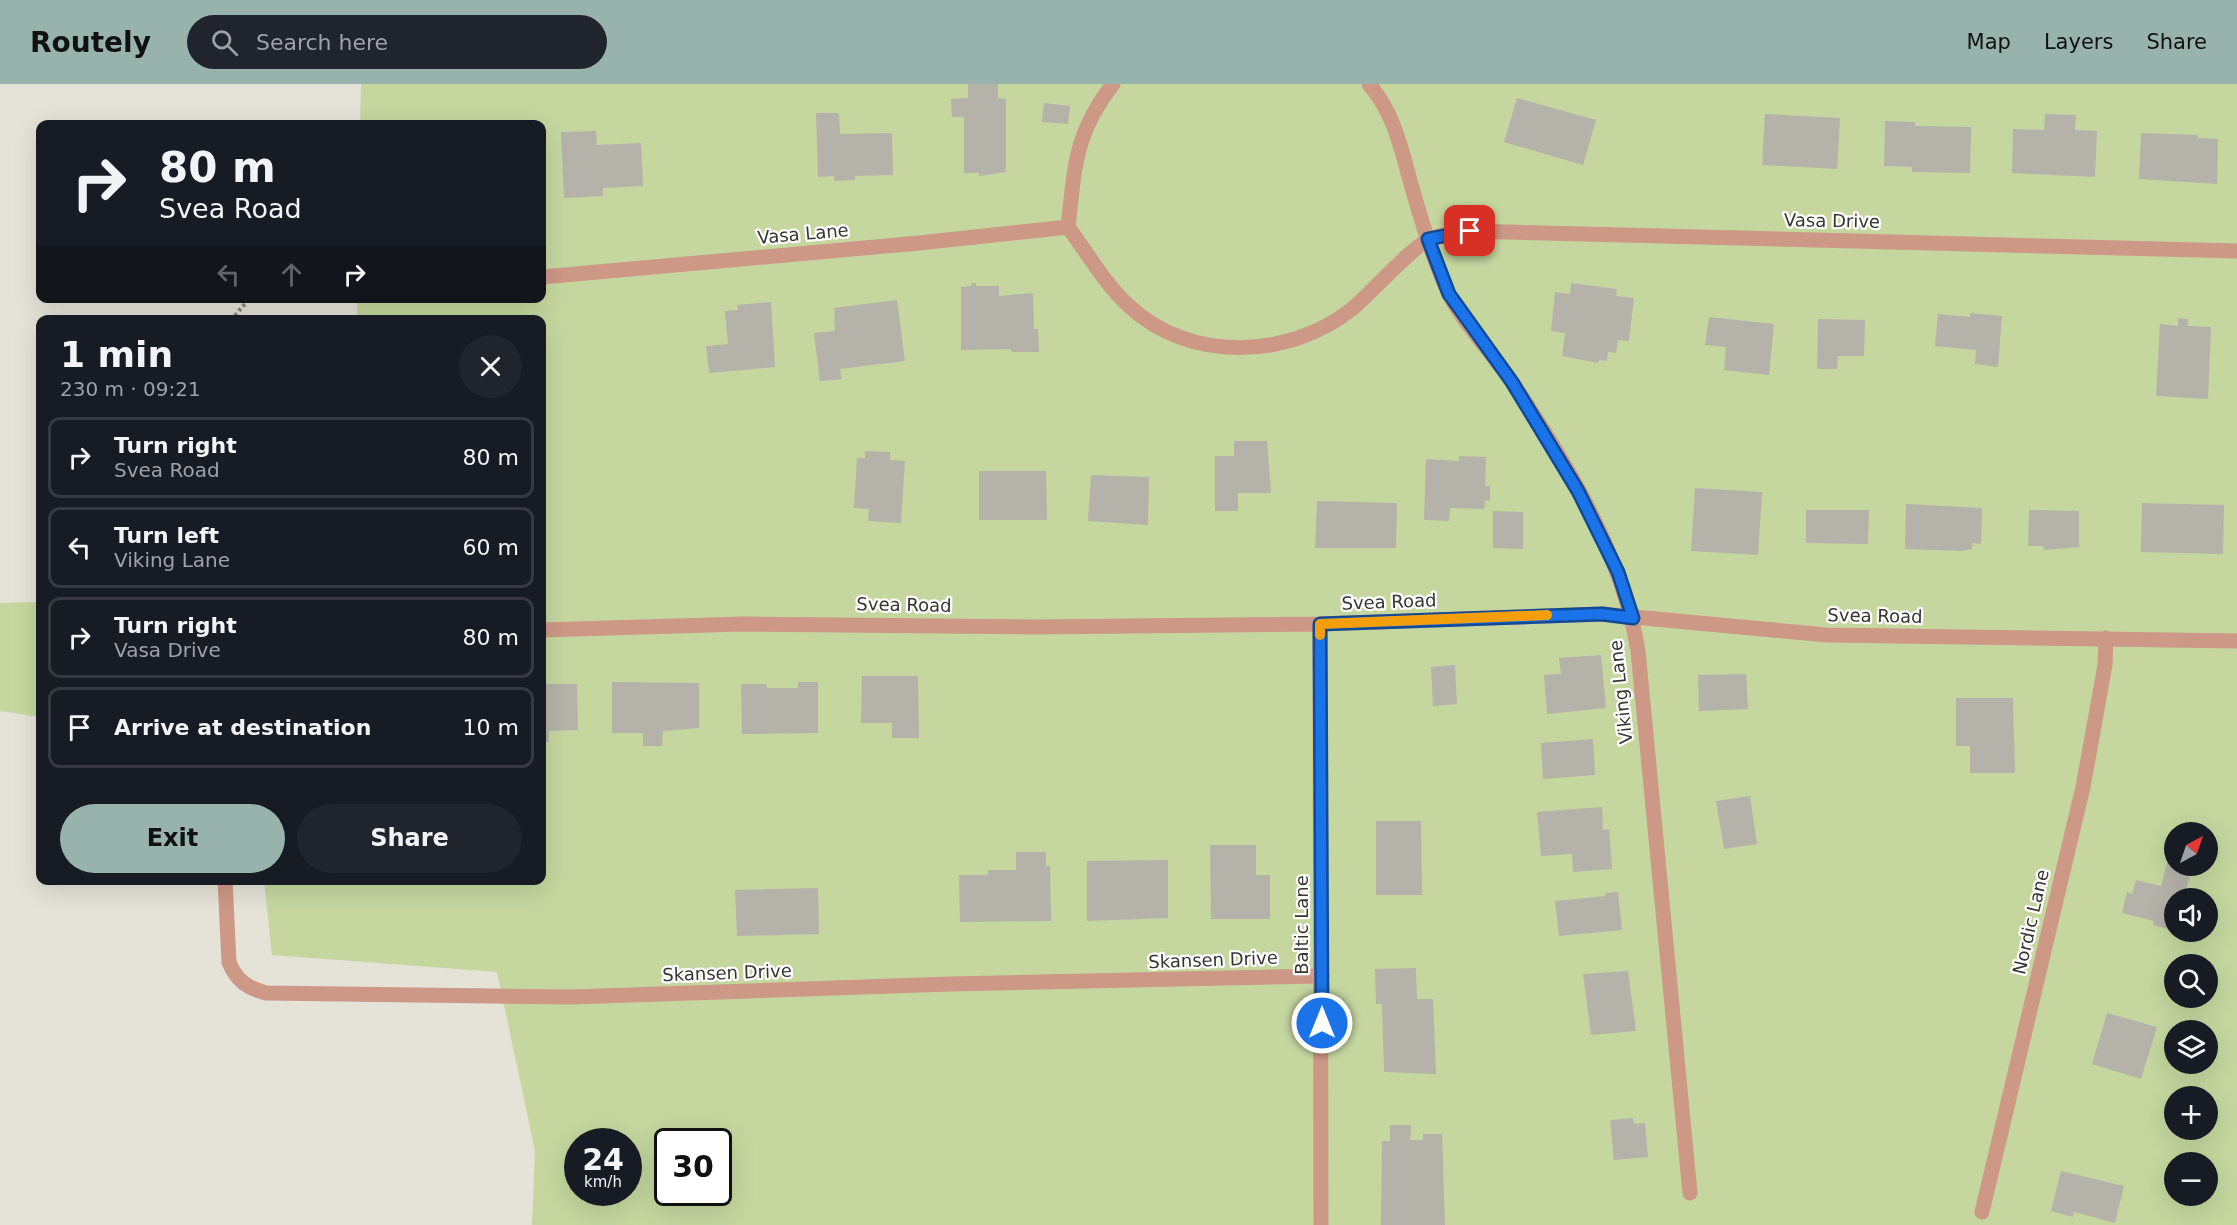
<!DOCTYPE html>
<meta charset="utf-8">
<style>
body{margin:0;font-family:"DejaVu Sans",sans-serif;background:#20242c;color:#f1f3f6;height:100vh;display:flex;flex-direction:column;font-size:22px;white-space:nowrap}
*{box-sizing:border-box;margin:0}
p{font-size:20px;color:#9ea1a6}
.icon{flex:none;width:33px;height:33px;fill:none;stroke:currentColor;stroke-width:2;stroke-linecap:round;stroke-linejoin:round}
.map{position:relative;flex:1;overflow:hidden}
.sheet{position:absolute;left:36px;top:231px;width:510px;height:570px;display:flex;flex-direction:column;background:#171b24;border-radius:12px;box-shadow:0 6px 24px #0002}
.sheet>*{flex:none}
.top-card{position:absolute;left:36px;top:36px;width:510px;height:183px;border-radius:12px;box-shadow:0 6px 24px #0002;background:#171b24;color:#f1f3f6;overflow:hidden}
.needle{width:39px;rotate:40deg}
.fabs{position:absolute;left:2164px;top:738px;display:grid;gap:12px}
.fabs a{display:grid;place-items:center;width:54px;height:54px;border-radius:50%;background:#171b24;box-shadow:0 6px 24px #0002;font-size:30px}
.speed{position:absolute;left:564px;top:1044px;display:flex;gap:12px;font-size:30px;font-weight:700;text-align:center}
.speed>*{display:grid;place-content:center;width:78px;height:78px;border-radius:50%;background:#171b24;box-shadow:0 6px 24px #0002;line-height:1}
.speed small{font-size:15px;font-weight:400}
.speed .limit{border:3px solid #111;border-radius:9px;background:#fff;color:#111}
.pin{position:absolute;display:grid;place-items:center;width:51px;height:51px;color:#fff;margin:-26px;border-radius:12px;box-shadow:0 3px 9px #0006}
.me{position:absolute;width:66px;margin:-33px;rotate:0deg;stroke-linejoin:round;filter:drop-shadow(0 0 4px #0008)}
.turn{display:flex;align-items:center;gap:21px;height:126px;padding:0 24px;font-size:27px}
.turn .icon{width:78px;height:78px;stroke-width:2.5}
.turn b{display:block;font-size:42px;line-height:51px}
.lanes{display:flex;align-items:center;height:57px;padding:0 24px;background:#0003;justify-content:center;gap:30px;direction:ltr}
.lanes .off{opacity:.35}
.round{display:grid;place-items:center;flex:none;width:63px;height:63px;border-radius:32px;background:#20242c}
.summary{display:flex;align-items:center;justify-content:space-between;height:102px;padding:0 24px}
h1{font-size:36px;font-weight:700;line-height:45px}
.primary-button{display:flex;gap:12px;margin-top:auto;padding:12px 24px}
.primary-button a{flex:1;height:69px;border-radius:36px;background:#97b3ab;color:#111;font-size:24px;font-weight:700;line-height:69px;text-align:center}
.primary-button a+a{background:#20242c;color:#f1f3f6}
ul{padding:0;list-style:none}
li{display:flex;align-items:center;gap:18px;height:81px;margin:0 12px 9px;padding:0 12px;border:3px solid #363941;border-radius:12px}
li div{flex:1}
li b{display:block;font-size:22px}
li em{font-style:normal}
header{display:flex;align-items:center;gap:36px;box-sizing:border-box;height:84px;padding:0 30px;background:#97b3ab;color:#111}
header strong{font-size:28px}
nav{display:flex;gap:33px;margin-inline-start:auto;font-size:21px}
.search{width:420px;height:54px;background:#20242c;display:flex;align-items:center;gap:15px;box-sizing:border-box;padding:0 21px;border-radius:33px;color:#9ea1a6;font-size:22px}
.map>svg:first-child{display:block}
.green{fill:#c5d79f;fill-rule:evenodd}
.building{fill:#b5b2a9}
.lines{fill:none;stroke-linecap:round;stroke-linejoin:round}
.path{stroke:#88857f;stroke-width:4;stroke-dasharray:3 3;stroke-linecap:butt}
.minor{stroke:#cd9886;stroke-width:15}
.route-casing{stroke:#114b97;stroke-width:15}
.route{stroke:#1a73e8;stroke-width:10}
.slow{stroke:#f59e0b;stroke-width:10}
.labels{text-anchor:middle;stroke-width:4.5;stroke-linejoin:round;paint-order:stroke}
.street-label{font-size:18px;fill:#373532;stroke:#fff}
</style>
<header>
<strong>Routely</strong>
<div class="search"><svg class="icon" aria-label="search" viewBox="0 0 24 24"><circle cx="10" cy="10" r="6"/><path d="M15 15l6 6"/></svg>Search here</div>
<nav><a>Map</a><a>Layers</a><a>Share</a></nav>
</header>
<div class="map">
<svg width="2237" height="1141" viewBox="0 0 2237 1141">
<rect width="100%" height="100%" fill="#e5e2d8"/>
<g class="green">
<path d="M 361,0 L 2237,0 L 2237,1141 L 532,1141 L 535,1067 L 497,888 L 272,871 L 264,797 L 542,796 L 542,236 L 357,235 L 357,215 L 542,214 L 542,40 L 360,40 ZM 2175,748 L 2208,748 L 2208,782 L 2175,782 ZM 2175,814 L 2208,814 L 2208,848 L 2175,848 ZM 2175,880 L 2208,880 L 2208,914 L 2175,914 ZM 2175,946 L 2208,946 L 2208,980 L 2175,980 ZM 2175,1012 L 2208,1012 L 2208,1046 L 2175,1046 ZM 578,1058 L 628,1058 L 628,1108 L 578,1108 ZM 668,1058 L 718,1058 L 718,1108 L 668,1108 ZM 2175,1078 L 2208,1078 L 2208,1112 L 2175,1112 Z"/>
<path d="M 40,518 L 40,633 L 0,627 L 0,519 Z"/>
</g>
<g class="building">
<path d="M 968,0 L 998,0 L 998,14 L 1006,15 L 1006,88 L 979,92 L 979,89 L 964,89 L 964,33 L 952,33 L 951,15 L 968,14 Z"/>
<path d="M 1517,14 L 1596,36 L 1583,81 L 1504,58 Z"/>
<path d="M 1044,19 L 1070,22 L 1068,40 L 1042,38 Z"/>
<path d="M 816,29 L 839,29 L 840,50 L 892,49 L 893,91 L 855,92 L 855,96 L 834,97 L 834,92 L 818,93 Z"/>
<path d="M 1765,30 L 1840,34 L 1837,85 L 1762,81 Z"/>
<path d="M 2045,30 L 2076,31 L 2075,46 L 2097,47 L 2095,93 L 2012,89 L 2013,45 L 2044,46 Z"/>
<path d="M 1885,37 L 1915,38 L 1915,42 L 1971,43 L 1970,89 L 1912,88 L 1912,83 L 1884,82 Z"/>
<path d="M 596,47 L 597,61 L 641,59 L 643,102 L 603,104 L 603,112 L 564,114 L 561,48 Z"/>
<path d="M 2141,49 L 2198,51 L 2198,54 L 2218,55 L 2217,100 L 2139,95 Z"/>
<path d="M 971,199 L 976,199 L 976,202 L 999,202 L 999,212 L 1033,209 L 1034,245 L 1038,245 L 1039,268 L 1012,268 L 1011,265 L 961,266 L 961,203 L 971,202 Z"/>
<path d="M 1571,199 L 1617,205 L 1616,212 L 1634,214 L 1629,257 L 1618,256 L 1616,269 L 1608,268 L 1607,277 L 1599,276 L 1598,279 L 1562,272 L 1565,249 L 1551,247 L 1555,208 L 1570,210 Z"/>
<path d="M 897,216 L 905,277 L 840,285 L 842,295 L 820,297 L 814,249 L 835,247 L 834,224 Z"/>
<path d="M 771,218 L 775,283 L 709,289 L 706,262 L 728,260 L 725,227 L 738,226 L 737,221 Z"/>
<path d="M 1970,229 L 2002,232 L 1998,283 L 1975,280 L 1976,266 L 1935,262 L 1938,230 L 1970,233 Z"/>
<path d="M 1709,233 L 1774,240 L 1769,291 L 1724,286 L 1726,263 L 1705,261 Z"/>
<path d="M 2178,234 L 2188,235 L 2188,242 L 2211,243 L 2208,315 L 2156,312 L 2160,240 L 2178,242 Z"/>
<path d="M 1818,235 L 1865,236 L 1864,272 L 1838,272 L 1837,285 L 1817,285 Z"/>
<path d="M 1234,357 L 1267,357 L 1271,409 L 1238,409 L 1238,427 L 1215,427 L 1215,372 L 1234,372 Z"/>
<path d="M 865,367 L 890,368 L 890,376 L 905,377 L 901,439 L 868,437 L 869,425 L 854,424 L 857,374 L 865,374 Z"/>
<path d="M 1459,372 L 1486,373 L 1485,402 L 1490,402 L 1490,417 L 1485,416 L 1484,425 L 1450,424 L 1449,437 L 1424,436 L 1426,375 L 1459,377 Z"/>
<path d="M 979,387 L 1046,387 L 1047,436 L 979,436 Z"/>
<path d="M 1091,391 L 1149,393 L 1148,441 L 1088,437 Z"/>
<path d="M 1695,404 L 1762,408 L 1758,471 L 1691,467 Z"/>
<path d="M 1317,417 L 1397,419 L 1396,464 L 1315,464 Z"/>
<path d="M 2142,419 L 2224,421 L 2223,470 L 2141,468 Z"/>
<path d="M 1906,420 L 1982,424 L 1981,460 L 1972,459 L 1972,465 L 1961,467 L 1905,465 Z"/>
<path d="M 1806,426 L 1869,426 L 1868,460 L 1806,459 Z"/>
<path d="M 2029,426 L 2079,427 L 2079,463 L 2043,466 L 2044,462 L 2028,462 Z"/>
<path d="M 1493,427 L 1523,428 L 1523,465 L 1493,464 Z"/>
<path d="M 1601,571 L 1606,624 L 1547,630 L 1544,591 L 1561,590 L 1559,574 Z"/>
<path d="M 1455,581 L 1457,620 L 1433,622 L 1431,583 Z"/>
<path d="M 1746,590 L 1748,625 L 1699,627 L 1698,591 Z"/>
<path d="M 862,592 L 918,592 L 919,654 L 892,654 L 892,639 L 861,639 Z"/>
<path d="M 612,598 L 699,599 L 699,644 L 663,647 L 662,662 L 643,662 L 643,649 L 612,649 Z"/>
<path d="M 798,598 L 818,598 L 818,649 L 742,650 L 741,600 L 766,600 L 767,604 L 798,604 Z"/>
<path d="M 542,600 L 577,600 L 578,646 L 549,647 L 549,658 L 542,658 Z"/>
<path d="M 1956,614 L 2013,614 L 2015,689 L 1970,689 L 1970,662 L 1956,662 Z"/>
<path d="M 1593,655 L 1595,691 L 1543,695 L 1541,659 Z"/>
<path d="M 1750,712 L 1757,760 L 1724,765 L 1716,717 Z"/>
<path d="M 1602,723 L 1603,746 L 1609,745 L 1612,785 L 1573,788 L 1572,770 L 1541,772 L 1537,728 Z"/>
<path d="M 1376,737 L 1421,737 L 1422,811 L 1376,811 Z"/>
<path d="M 1210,761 L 1256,761 L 1256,791 L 1270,791 L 1270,835 L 1211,835 Z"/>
<path d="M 1016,768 L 1046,768 L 1046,782 L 1050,782 L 1051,837 L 960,838 L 959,791 L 988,791 L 988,786 L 1016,786 Z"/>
<path d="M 1168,776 L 1168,834 L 1087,837 L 1087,777 Z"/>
<path d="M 2168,776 L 2175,778 L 2175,782 L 2192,783 L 2184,814 L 2175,814 L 2175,842 L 2171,846 L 2153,841 L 2154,837 L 2122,829 L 2127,808 L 2132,810 L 2136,796 L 2161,802 Z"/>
<path d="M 818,804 L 819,850 L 737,852 L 735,806 Z"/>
<path d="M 1618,808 L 1622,846 L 1559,852 L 1555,817 L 1606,812 L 1605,809 Z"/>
<path d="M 1416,884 L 1417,915 L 1433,915 L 1436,990 L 1384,988 L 1382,920 L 1376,920 L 1375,885 Z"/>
<path d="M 1628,887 L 1636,947 L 1591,951 L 1583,890 Z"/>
<path d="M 2107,929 L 2157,943 L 2141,995 L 2092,980 Z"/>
<path d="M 1633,1034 L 1634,1040 L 1645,1039 L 1648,1073 L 1614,1076 L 1610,1036 Z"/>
<path d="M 1390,1041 L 1411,1041 L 1410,1056 L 1423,1056 L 1423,1050 L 1442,1050 L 1445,1141 L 1381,1141 L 1382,1057 L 1390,1057 Z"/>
<path d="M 2061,1087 L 2124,1102 L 2115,1139 L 2074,1128 L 2073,1133 L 2051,1127 Z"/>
</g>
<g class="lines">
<path class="path" d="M 231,236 L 250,214"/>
<g class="minor">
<path d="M 1113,0 C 1074,50 1075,83 1068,143 C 1088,170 1105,200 1129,222 C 1190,279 1289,275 1352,225 C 1369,211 1415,160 1430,155 C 1442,150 1457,149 1470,147 L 2237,167"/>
<path d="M 1369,0 C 1394,29 1401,64 1411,100 C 1421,136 1432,173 1448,208 C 1460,235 1493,270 1511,297 C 1566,378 1622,469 1638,567 L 1690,1109"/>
<path d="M 542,193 L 919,159 L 1068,143"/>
<path d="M 1320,540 L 1321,1141"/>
<path d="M 542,546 L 742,540 L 1034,543 L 1320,540 L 1602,530 L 1827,551 L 2237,557"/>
<path d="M 225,796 L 229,878 C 236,896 247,904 266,909 L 571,913 L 950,900 L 1322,892"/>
<path d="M 1982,1128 L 2083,703 L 2105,581 L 2106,554"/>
</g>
</g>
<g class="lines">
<g class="route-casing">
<path id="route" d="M 1322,939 L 1320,540 L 1602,530 L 1633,534 L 1618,488 L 1578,407 L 1512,298 L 1449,210 L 1428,155 L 1470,147"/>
</g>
<use href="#route" class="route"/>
<path class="slow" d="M 1320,551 L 1320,540 L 1547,531"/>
</g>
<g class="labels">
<g class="street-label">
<text transform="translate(1832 137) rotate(1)" y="6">Vasa Drive</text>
<text transform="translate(803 150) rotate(-5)" y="6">Vasa Lane</text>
<text transform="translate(1389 518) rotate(-2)" y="6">Svea Road</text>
<text transform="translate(904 521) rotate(1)" y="6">Svea Road</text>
<text transform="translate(1875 532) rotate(1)" y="6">Svea Road</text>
<text transform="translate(1621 608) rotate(-96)" y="6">Viking Lane</text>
<text transform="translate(2031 838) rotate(-77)" y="6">Nordic Lane</text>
<text transform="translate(1302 841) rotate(-90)" y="6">Baltic Lane</text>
<text transform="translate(1213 876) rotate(-2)" y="6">Skansen Drive</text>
<text transform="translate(727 889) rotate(-2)" y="6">Skansen Drive</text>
</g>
</g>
</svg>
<div class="fabs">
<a><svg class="needle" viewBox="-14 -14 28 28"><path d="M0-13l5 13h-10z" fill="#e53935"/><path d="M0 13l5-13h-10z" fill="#9ea1a6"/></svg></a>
<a><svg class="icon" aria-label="sound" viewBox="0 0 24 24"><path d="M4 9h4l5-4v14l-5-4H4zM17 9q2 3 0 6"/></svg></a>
<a><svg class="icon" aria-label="search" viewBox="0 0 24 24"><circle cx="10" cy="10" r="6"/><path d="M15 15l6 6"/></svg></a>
<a><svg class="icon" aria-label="layers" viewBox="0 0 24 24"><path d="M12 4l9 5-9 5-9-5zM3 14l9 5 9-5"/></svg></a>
<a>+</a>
<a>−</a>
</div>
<div class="speed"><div>24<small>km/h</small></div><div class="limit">30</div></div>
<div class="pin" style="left:1470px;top:147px;background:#d93025"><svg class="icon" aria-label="arrive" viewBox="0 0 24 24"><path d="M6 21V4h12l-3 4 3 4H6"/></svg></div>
<svg class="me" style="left:1322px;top:939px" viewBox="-20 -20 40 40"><circle r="17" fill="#1a73e8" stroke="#fff" stroke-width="3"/><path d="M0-11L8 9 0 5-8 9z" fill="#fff"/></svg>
<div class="top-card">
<div class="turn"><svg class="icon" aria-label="right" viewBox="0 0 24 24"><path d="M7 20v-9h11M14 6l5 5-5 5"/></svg><div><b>80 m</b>Svea Road</div></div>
<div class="lanes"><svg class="icon off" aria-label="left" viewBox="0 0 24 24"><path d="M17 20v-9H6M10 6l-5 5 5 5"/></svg><svg class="icon off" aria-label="ahead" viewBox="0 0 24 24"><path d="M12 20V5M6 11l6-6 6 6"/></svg><svg class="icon" aria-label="right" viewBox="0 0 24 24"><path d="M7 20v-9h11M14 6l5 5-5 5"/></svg></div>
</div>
<section class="sheet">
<div class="summary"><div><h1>1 min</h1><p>230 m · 09:21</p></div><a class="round"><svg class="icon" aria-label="close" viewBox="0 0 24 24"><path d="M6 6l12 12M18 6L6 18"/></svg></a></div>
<ul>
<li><svg class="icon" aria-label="right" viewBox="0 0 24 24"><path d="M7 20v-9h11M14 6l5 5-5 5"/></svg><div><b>Turn right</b><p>Svea Road</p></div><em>80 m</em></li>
<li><svg class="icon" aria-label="left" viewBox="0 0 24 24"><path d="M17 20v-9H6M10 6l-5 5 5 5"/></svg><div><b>Turn left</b><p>Viking Lane</p></div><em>60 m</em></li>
<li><svg class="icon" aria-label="right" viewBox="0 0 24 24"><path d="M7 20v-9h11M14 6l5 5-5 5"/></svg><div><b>Turn right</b><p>Vasa Drive</p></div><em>80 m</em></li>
<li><svg class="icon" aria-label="arrive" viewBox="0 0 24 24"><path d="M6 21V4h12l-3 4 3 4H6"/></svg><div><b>Arrive at destination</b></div><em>10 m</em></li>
</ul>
<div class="primary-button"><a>Exit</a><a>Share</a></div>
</section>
</div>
